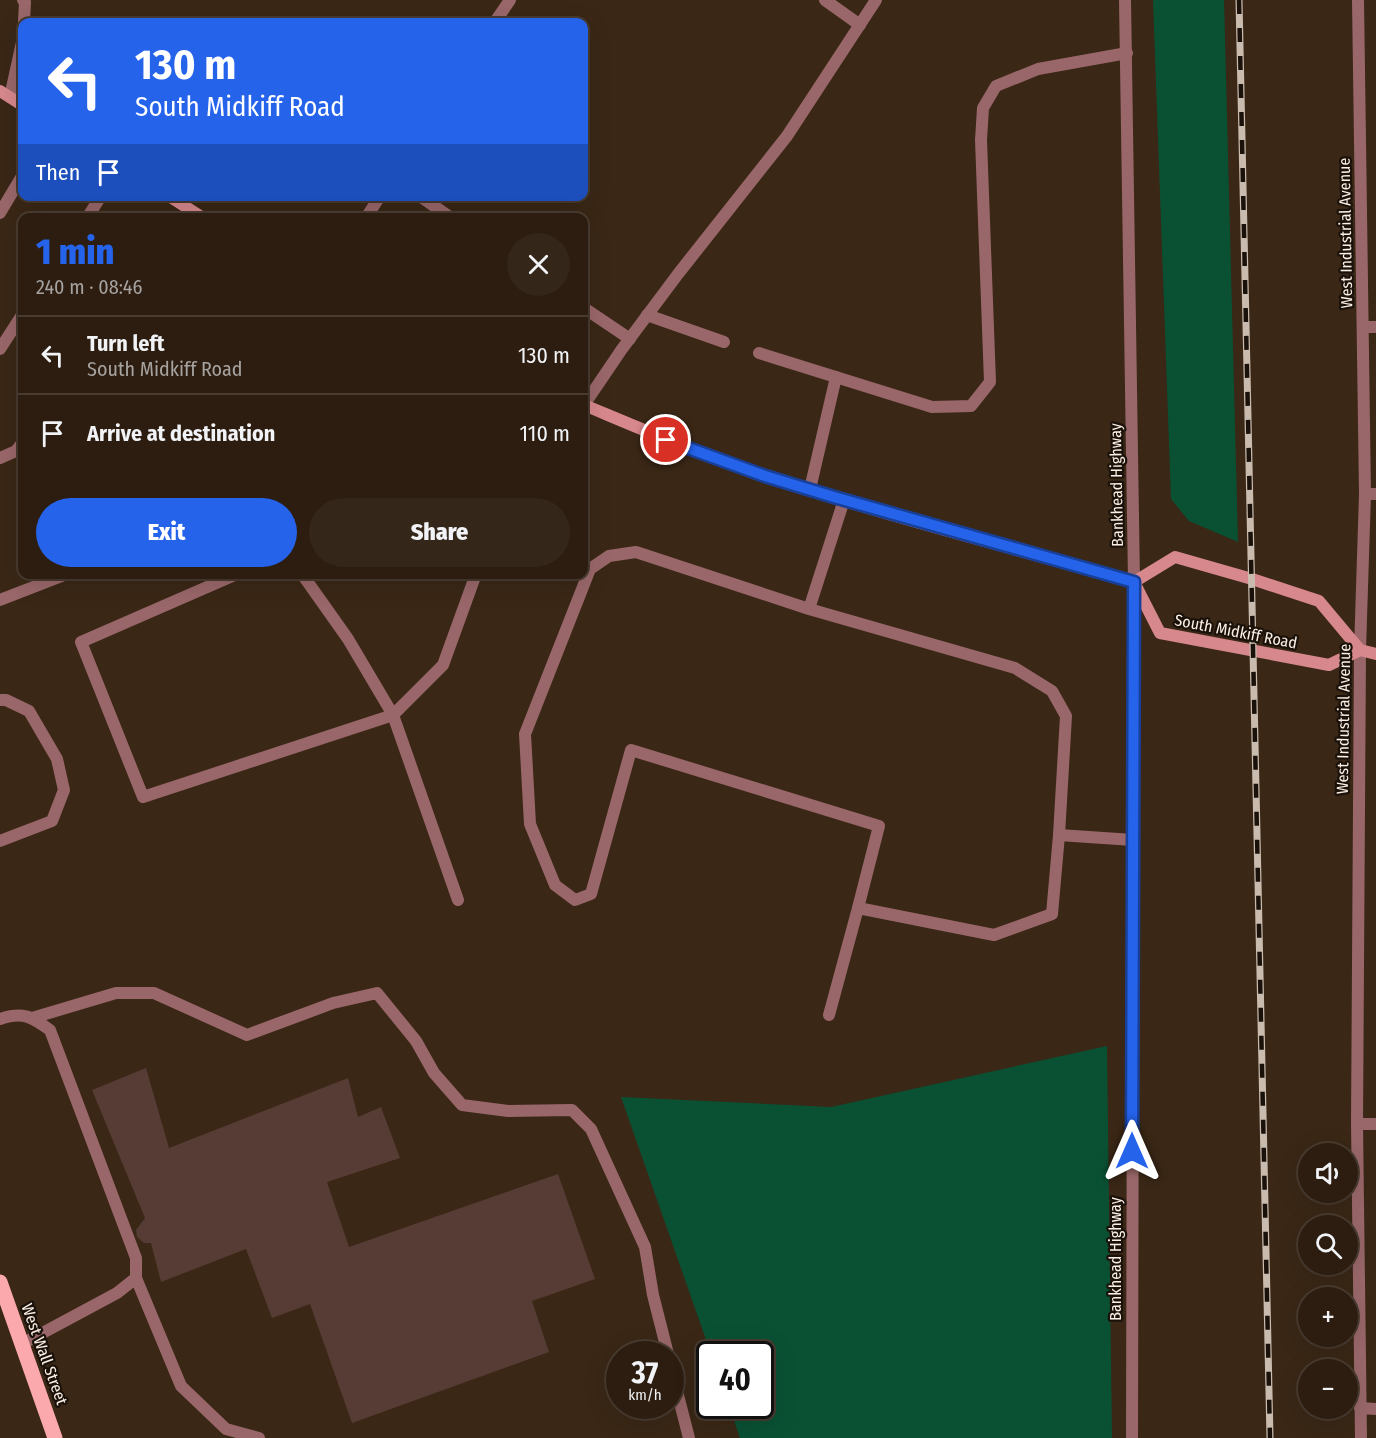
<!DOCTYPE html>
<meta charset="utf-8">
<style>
body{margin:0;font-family:"Fira Sans Condensed",sans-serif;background:#342619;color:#f1f3f6;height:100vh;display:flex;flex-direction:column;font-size:22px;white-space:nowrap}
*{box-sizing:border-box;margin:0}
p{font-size:20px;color:#a6a29f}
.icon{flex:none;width:33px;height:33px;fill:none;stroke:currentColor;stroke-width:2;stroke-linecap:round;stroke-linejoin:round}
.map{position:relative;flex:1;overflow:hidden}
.side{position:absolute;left:18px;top:213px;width:570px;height:366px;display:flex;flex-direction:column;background:#2c1d10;border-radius:12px;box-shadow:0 6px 24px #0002,0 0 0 2px #483b30}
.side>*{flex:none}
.guide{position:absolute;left:18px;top:18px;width:570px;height:183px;border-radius:12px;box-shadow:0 6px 24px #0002,0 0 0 2px #483b30;background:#2563eb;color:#fff;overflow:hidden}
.fabs{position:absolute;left:1298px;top:1143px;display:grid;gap:12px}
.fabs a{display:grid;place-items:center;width:60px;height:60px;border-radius:50%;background:#2c1d10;box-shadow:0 6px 24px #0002,0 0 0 2px #483b30;font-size:30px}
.speed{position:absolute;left:606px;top:1341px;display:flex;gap:12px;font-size:30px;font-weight:700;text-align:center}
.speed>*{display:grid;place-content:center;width:78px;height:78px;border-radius:50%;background:#2c1d10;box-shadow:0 6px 24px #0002,0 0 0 2px #483b30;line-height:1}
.speed small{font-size:15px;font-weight:400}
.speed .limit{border:3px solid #111;border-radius:9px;background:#fff;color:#111}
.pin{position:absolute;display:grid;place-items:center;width:51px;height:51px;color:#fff;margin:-26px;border:3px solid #fff;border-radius:50%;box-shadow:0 2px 6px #0007}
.me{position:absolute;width:66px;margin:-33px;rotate:0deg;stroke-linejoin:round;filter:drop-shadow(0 0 4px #0008)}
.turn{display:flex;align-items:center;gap:21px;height:126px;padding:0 18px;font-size:27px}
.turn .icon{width:78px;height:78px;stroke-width:2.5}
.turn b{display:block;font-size:42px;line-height:51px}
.then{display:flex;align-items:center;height:57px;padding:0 18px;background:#0003;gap:12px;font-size:22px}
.round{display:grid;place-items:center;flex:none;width:63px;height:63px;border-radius:32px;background:#342619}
.headline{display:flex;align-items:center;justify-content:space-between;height:102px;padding:0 18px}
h1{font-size:36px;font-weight:800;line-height:45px;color:#2563eb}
.action{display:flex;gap:12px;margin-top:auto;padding:12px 18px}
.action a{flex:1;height:69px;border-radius:36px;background:#2563eb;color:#fff;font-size:24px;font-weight:800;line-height:69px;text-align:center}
.action a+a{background:#342619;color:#f1f3f6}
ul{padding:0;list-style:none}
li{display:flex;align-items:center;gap:18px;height:78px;padding:0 18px;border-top:2px solid #483b30}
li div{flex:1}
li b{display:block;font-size:22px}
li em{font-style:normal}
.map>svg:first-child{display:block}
.green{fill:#0a5134}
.building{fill:#573c35}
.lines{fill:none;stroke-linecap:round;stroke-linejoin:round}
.service{stroke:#996769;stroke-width:12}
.tertiary{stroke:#996769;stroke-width:12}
.secondary{stroke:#d7888c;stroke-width:12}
.primary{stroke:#fba9ac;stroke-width:15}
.rail-casing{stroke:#c9bbae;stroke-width:7}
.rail{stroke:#1a120a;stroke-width:4.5;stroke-dasharray:14;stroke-linecap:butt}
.route-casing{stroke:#184099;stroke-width:15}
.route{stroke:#2563eb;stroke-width:10}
.labels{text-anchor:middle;stroke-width:4.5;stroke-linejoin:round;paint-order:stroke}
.street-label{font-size:16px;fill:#fcefe4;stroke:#1a120a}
</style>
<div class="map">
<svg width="1376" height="1438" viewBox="0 0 1376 1438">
<rect width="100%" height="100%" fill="#3a2716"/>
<g class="green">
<path d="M 1153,0 L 1224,0 L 1238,542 L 1189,521 L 1171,499 Z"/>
<path d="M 1107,1046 L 1112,1438 L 740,1438 L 729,1406 L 760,1406 L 760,1354 L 711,1354 L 621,1097 L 831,1107 Z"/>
</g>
<path class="building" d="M 146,1068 L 169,1148 L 348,1078 L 358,1117 L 381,1107 L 400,1158 L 327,1182 L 349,1247 L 558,1174 L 595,1279 L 532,1301 L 549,1352 L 352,1423 L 310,1304 L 272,1318 L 246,1249 L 161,1282 L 151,1243 L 144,1243 L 137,1237 L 136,1230 L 145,1218 L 92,1090 Z"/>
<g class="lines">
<g class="service">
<path d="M 23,0 L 25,2 L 24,22"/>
<path d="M 825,0 L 860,25"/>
<path d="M 495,22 L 510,0"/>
<path d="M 10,97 L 22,42"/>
<path d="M 420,196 L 451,218"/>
<path d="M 0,213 L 22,176"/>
<path d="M 87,218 L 101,196"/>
<path d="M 366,218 L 380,196"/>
<path d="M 584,308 L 630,339"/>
<path d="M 647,315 L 724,342"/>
<path d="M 1363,327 L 1376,327"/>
<path d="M 0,349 L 22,315"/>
<path d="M 759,353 L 932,407 L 971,406 L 990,382 L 981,140 L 983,108 L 996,86 L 1038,69 L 1127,53"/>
<path d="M 584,405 L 622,349 L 678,274 L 787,136 L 876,0"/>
<path d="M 0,458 L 16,451 L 22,443"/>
<path d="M 810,489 L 836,377"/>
<path d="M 1365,494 L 1376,494"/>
<path d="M 237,574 L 81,642 L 143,797 L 393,715 L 458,900"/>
<path d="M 302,574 L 348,639 L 393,715 L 443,665 L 476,574"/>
<path d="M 0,600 L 67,574"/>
<path d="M 809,609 L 1015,668 L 1052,691 L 1066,716 L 1059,835 L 1052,914 L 994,935 L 858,908 L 879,826 L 631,750 L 591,894 L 575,900 L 555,885 L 530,824 L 525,734 L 590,569 L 609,556 L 636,552 L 809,609 L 844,500"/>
<path d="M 0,700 L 6,700 L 29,711 L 57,759 L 64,790 L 52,821 L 0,841"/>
<path d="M 1059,835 L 1133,840"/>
<path d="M 829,1015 L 858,908"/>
<path d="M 32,1018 L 116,993 L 154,993 L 247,1035 L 333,1003 L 377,993 L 416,1041 L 434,1073 L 462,1105 L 508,1111 L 572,1110 L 591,1129 L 645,1247 L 653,1295 L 668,1354"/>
<path d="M 0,1019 C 23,1011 32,1017 50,1030 L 136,1258 L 136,1278 L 117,1293 L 22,1344"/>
<path d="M 1357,1124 L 1376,1124"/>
<path d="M 136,1278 L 181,1386 L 226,1429 L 259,1438"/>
<path d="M 670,1364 L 689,1438"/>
<path d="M 1360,1408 L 1376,1409"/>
</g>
<g class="tertiary">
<path d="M 1125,0 L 1134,582 L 1132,1438"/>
<path d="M 1358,0 L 1365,494 L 1360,650 L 1357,1124 L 1361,1438"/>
</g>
<g class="secondary">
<path d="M 0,91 L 22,105"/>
<path d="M 169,196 L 203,218"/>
<path d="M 584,405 C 644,430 704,456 766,476 C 887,516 1011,548 1134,582 L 1175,557 L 1252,579 L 1319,601 L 1360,650 L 1376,654"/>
<path d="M 1134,582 L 1160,633 L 1329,665 L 1360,650"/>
</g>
<path class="primary" d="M 0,1282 L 55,1438"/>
<g class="rail-casing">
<path id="rail" d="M 1239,0 L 1270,1438"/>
</g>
<use href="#rail" class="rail"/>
</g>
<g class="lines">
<g class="route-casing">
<path id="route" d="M 666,440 L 765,476 L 834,497 L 1134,582 L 1132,1151"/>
</g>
<use href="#route" class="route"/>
</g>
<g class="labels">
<g class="street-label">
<text transform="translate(1345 233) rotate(-91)" y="6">West Industrial Avenue</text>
<text transform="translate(1116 485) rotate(-91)" y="6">Bankhead Highway</text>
<text transform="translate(1236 631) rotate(11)" y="6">South Midkiff Road</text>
<text transform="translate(1343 719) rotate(-89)" y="6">West Industrial Avenue</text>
<text transform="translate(1115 1259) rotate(-90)" y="6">Bankhead Highway</text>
<text transform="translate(45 1354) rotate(70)" y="6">West Wall Street</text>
</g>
</g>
</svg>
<div class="fabs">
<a><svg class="icon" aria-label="sound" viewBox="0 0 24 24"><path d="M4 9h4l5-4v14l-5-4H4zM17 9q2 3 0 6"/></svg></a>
<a><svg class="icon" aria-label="search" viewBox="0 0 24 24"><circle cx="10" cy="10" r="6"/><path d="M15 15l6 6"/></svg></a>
<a>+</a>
<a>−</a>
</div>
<div class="speed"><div>37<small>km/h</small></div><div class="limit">40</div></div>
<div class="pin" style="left:666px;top:440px;background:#d93025"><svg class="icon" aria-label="arrive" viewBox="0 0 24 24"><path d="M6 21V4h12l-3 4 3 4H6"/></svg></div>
<svg class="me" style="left:1132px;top:1151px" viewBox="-20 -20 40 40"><path d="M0-17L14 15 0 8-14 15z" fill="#2563eb" stroke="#fff" stroke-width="4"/></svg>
<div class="guide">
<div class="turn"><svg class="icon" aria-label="left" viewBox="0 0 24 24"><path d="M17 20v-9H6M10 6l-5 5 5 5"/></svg><div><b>130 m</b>South Midkiff Road</div></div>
<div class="then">Then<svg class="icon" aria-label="arrive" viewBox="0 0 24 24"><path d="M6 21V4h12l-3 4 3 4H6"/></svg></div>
</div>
<section class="side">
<div class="headline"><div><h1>1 min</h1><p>240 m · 08:46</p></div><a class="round"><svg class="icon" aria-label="close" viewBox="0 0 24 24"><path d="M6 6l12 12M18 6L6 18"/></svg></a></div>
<ul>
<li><svg class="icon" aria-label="left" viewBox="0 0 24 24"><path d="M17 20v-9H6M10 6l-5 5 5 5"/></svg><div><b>Turn left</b><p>South Midkiff Road</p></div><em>130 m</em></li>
<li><svg class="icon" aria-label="arrive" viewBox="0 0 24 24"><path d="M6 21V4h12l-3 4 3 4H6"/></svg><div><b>Arrive at destination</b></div><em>110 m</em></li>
</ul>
<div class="action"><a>Exit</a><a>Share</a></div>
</section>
</div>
